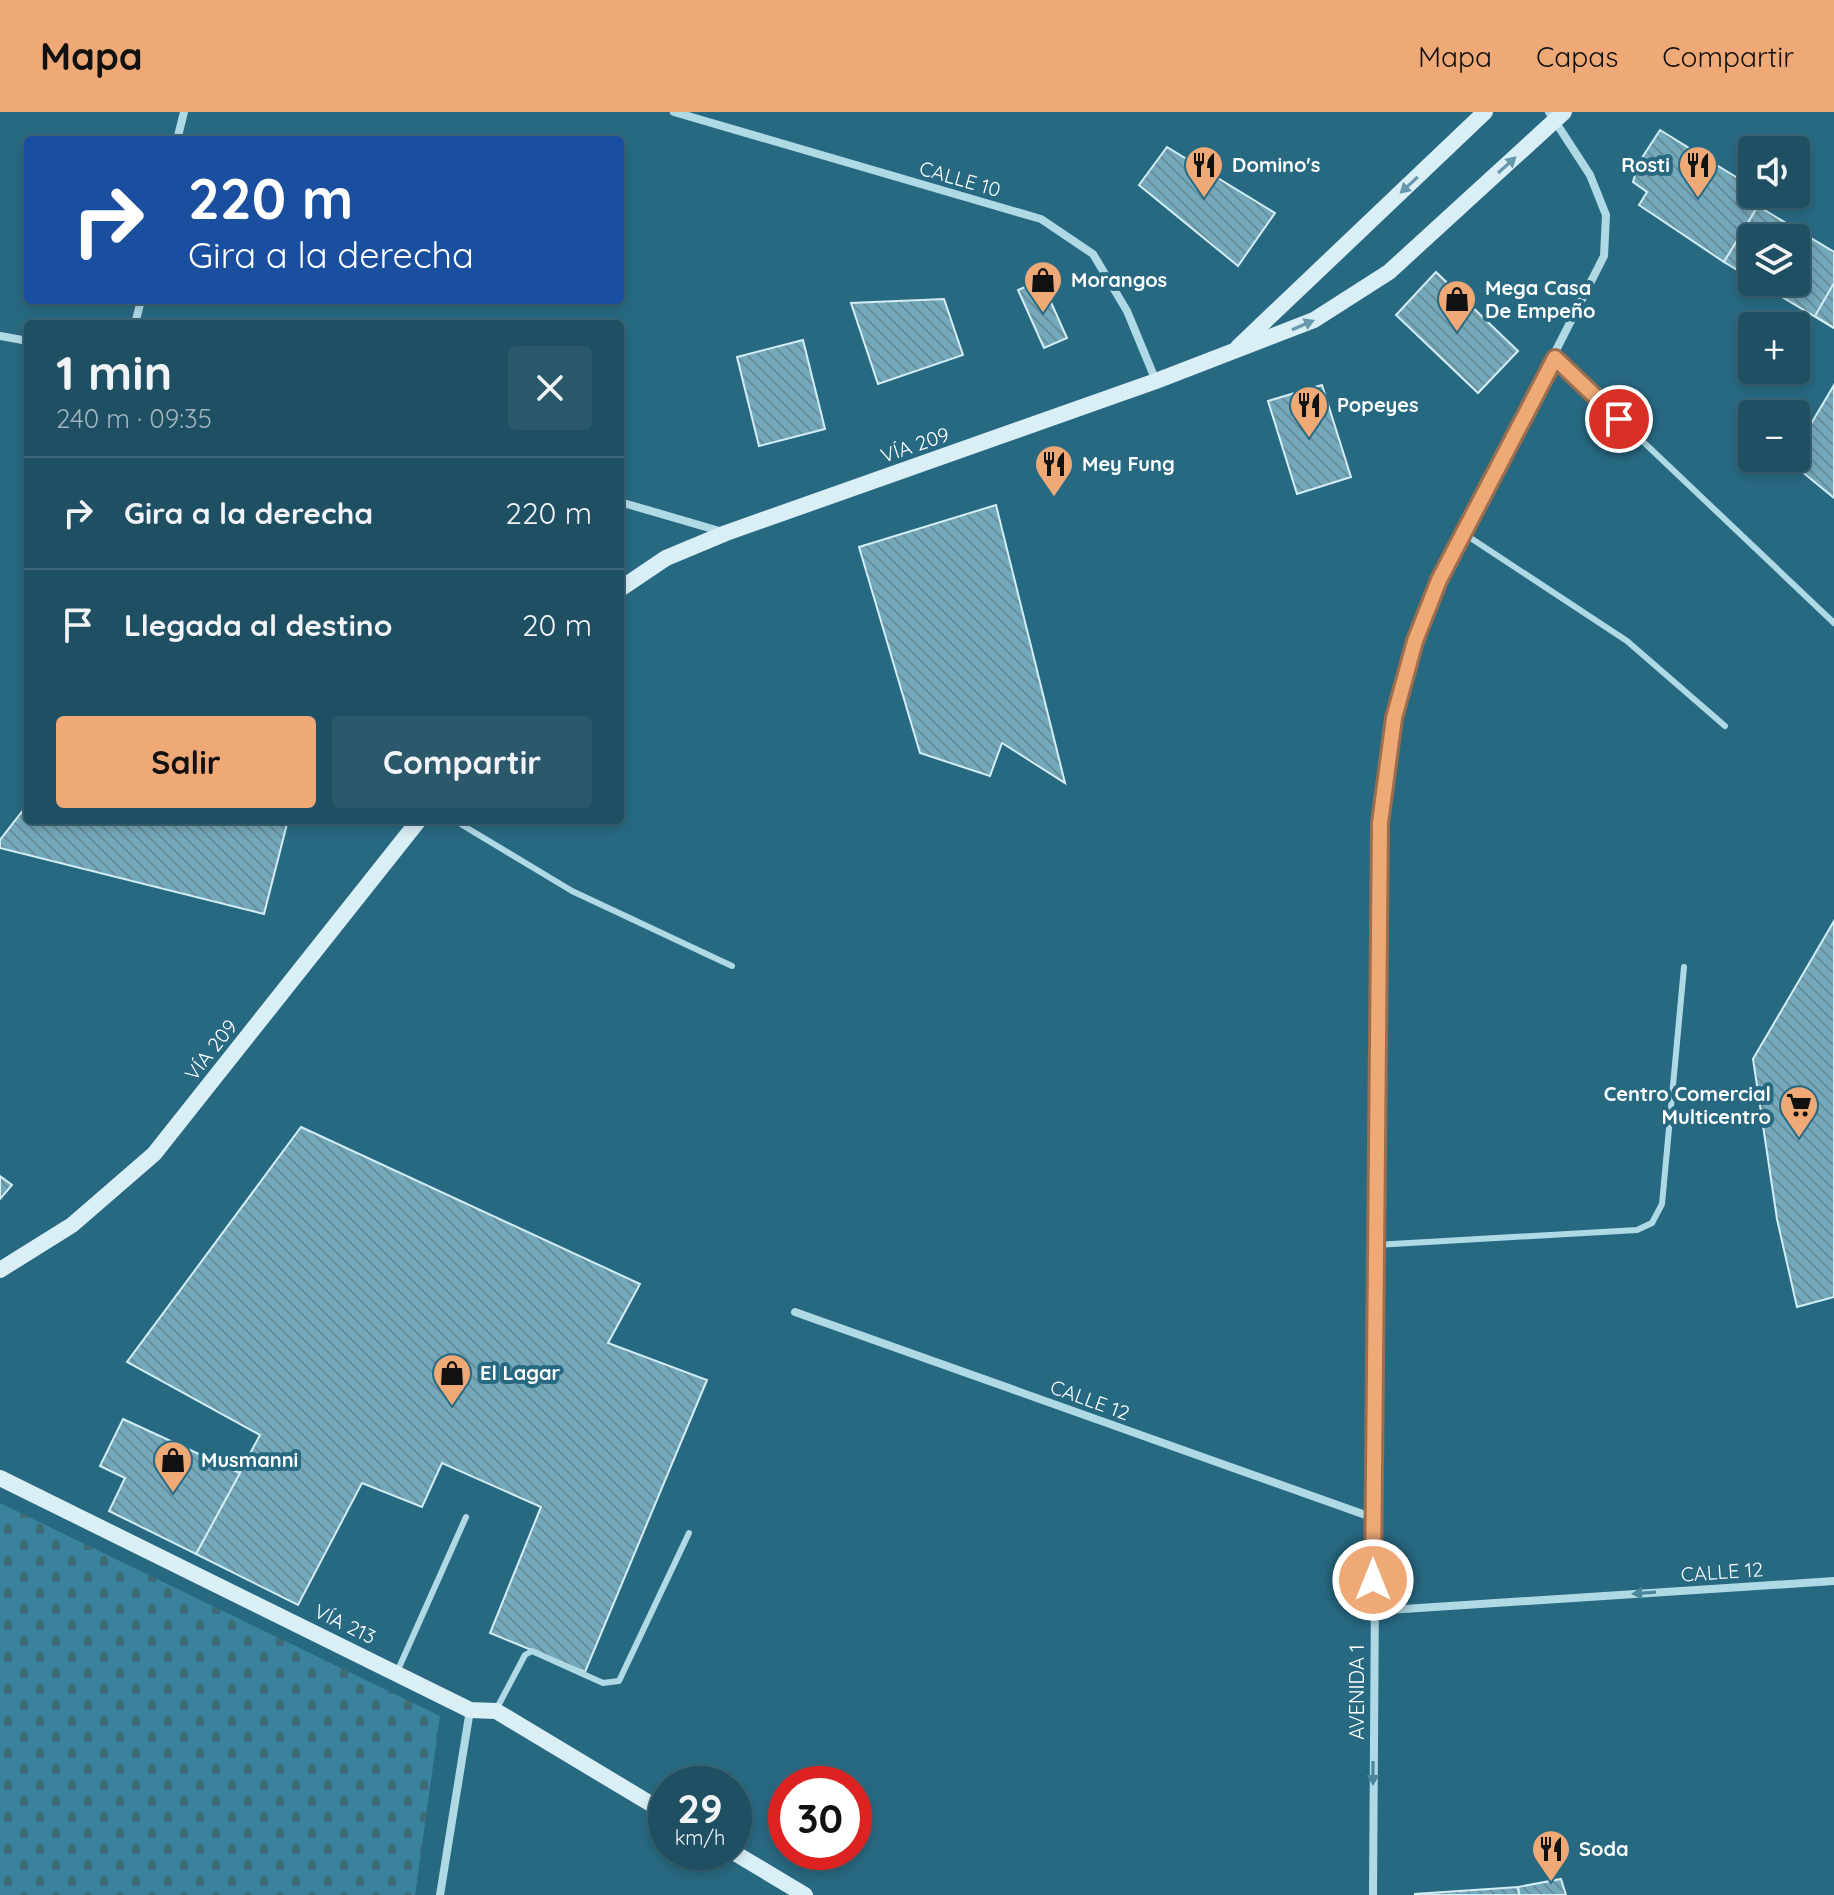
<!DOCTYPE html>
<html lang="es">
<meta charset="utf-8">
<style>
body{margin:0;font-family:Quicksand,sans-serif;background:#2b596b;color:#f1f3f6;height:100vh;display:flex;flex-direction:column;font-size:30px;white-space:nowrap}
*{box-sizing:border-box;margin:0}
p{font-size:26px;color:#a1b5be}
.icon{flex:none;width:44px;height:44px;fill:none;stroke:currentColor;stroke-width:2;stroke-linecap:round;stroke-linejoin:round}
.map{position:relative;flex:1;overflow:hidden}
.drawer{position:absolute;left:24px;top:208px;width:600px;height:504px;display:flex;flex-direction:column;background:#1e4f62;border-radius:8px;box-shadow:0 4px 12px #0003,0 0 0 2px #3c6677}
.drawer>*{flex:none}
.banner{position:absolute;left:24px;top:24px;width:600px;height:168px;border-radius:8px;box-shadow:0 4px 12px #0003,0 0 0 2px #3c6677;background:#1a4fa0;color:#fff;overflow:hidden}
.tools{position:absolute;left:1738px;top:24px;display:grid;gap:16px}
.tools a{display:grid;place-items:center;width:72px;height:72px;border-radius:8px;background:#1e4f62;box-shadow:0 4px 12px #0003,0 0 0 2px #3c6677;font-size:40px}
.speed{position:absolute;left:648px;top:1654px;display:flex;gap:16px;font-size:40px;font-weight:700;text-align:center}
.speed>*{display:grid;place-content:center;width:104px;height:104px;border-radius:50%;background:#1e4f62;box-shadow:0 4px 12px #0003,0 0 0 2px #3c6677;line-height:1}
.speed small{font-size:20px;font-weight:400}
.speed .limit{border:12px solid #d22;background:#fff;color:#111}
.pin{position:absolute;display:grid;place-items:center;width:68px;height:68px;color:#fff;margin:-34px;border:4px solid #fff;border-radius:50%;box-shadow:0 2px 8px #0007}
.me{position:absolute;width:88px;margin:-44px;rotate:0deg;stroke-linejoin:round;filter:drop-shadow(0 0 6px #0008)}
.turn{display:flex;align-items:center;gap:28px;height:168px;padding:0 32px;font-size:36px}
.turn .icon{width:104px;height:104px;stroke-width:2.5}
.turn b{display:block;font-size:56px;line-height:68px}
.round{display:grid;place-items:center;flex:none;width:84px;height:84px;border-radius:8px;background:#2b596b}
.head{display:flex;align-items:center;justify-content:space-between;height:136px;padding:0 32px}
h1{font-size:48px;font-weight:700;line-height:60px}
.button{display:flex;gap:16px;margin-top:auto;padding:16px 32px}
.button a{flex:1;height:92px;border-radius:8px;background:#eea977;color:#111;font-size:32px;font-weight:700;line-height:92px;text-align:center}
.button a+a{background:#2b596b;color:#f1f3f6}
ul{padding:0;list-style:none}
li{display:flex;align-items:center;gap:24px;height:112px;padding:0 32px;border-top:2px solid #3c6677}
li div{flex:1}
li b{display:block;font-size:30px}
li em{font-style:normal}
header{display:flex;align-items:center;gap:48px;box-sizing:border-box;height:112px;padding:0 40px;background:#eea977;color:#111}
header strong{font-size:38px}
nav{display:flex;gap:44px;margin-inline-start:auto;font-size:28px}
.map>svg:first-child{display:block}
.cemetery{fill:url(#cemetery-stones)}
.building{fill:url(#building-back-hatch);stroke:#d3edf5;stroke-width:2}
.lines{fill:none;stroke-linecap:round;stroke-linejoin:round}
.service{stroke:#b0d9e6;stroke-width:6}
.minor{stroke:#b0d9e6;stroke-width:8}
.secondary{stroke:#daeef6;stroke-width:16}
.oneway{fill:#6698ab}
.oneway2{fill:#4a859b}
.route-casing{stroke:#9b6e4d;stroke-width:20}
.route{stroke:#eea977;stroke-width:14}
.labels{text-anchor:middle;stroke-width:8;stroke-linejoin:round;paint-order:stroke}
.poi-label{font-size:20px;font-weight:bold;fill:#fff;stroke:#286982;text-anchor:start}
.street-label{font-size:20px;fill:#fff;stroke:#286982}
</style>
<header>
<strong>Mapa</strong>
<nav><a>Mapa</a><a>Capas</a><a>Compartir</a></nav>
</header>
<div class="map">
<svg width="1834" height="1783" viewBox="0 0 1834 1783">
<defs>
<pattern id="cemetery-stones" width="16" height="16" patternUnits="userSpaceOnUse" patternTransform="scale(2)"><rect width="16" height="16" fill="#39839d"/><path d="M2 7V4a2 2 0 0 1 4 0v3zM10 15v-3a2 2 0 0 1 4 0v3z" fill="#426a79"/></pattern>
<pattern id="building-back-hatch" width="6" height="6" patternUnits="userSpaceOnUse" patternTransform="scale(2)"><rect width="6" height="6" fill="#74a9bb"/><path d="M-1 5l2 2M0 0l6 6M5-1l2 2" fill="none" stroke="#688d9a"/></pattern>
</defs>
<rect width="100%" height="100%" fill="#286982"/>
<path class="cemetery" d="M 0,1391 L 440,1604 L 415,1783 L 0,1783 Z"/>
<g class="building">
<path d="M 1660,18 L 1752,75 L 1755,82 L 1751,92 L 1758,94 L 1724,150 L 1639,93 L 1647,80 L 1633,70 L 1638,52 Z"/>
<path d="M 1167,35 L 1275,101 L 1238,154 L 1139,73 Z"/>
<path d="M 1758,94 L 1834,140 L 1834,216 L 1757,170 L 1796,170 L 1796,126 L 1752,126 L 1752,167 L 1724,150 Z"/>
<path d="M 1436,160 L 1518,239 L 1478,281 L 1396,203 Z"/>
<path d="M 1041,168 L 1067,226 L 1044,236 L 1018,178 Z"/>
<path d="M 1834,171 L 1834,216 L 1815,204 Z"/>
<path d="M 944,187 L 963,243 L 878,272 L 851,191 Z"/>
<path d="M 803,228 L 825,317 L 759,334 L 737,245 Z"/>
<path d="M 1322,273 L 1351,365 L 1297,382 L 1268,289 Z"/>
<path d="M 1834,273 L 1834,386 L 1789,349 L 1796,346 L 1796,337 Z"/>
<path d="M 996,393 L 1065,671 L 1002,631 L 990,664 L 920,641 L 859,435 Z"/>
<path d="M 28,692 L 28,708 L 288,708 L 264,802 L 0,736 L 0,728 Z"/>
<path d="M 1834,809 L 1834,1185 L 1797,1195 L 1777,1107 L 1753,947 Z"/>
<path d="M 301,1015 L 640,1172 L 608,1231 L 707,1268 L 585,1560 L 490,1521 L 541,1395 L 442,1351 L 422,1395 L 362,1371 L 298,1493 L 196,1442 L 260,1323 L 127,1250 Z"/>
<path d="M 0,1064 L 12,1073 L 0,1087 Z"/>
<path d="M 123,1307 L 240,1361 L 196,1442 L 109,1399 L 125,1366 L 100,1354 Z"/>
<path d="M 1561,1767 L 1566,1783 L 1519,1783 L 1518,1775 Z"/>
<path d="M 1518,1775 L 1519,1783 L 1415,1783 L 1415,1782 Z"/>
</g>
<g class="lines">
<g class="service">
<path d="M 1555,246 L 1834,511"/>
<path d="M 1463,421 L 1627,529 L 1725,614"/>
<path d="M 454,708 L 572,779 L 732,854"/>
<path d="M 1375,1133 L 1637,1118 L 1652,1111 L 1662,1092 L 1684,855"/>
<path d="M 397,1560 L 466,1405"/>
<path d="M 497,1596 L 525,1543 L 532,1539 L 603,1571 L 619,1569 L 689,1421"/>
</g>
<g class="minor">
<path d="M 674,0 L 1041,107 L 1093,142 L 1127,199 L 1156,269"/>
<path d="M 177,28 L 184,0"/>
<path d="M 135,212 L 141,188"/>
<path d="M 0,224 L 28,229"/>
<path d="M 620,390 L 723,420"/>
<path d="M 795,1200 L 1374,1406"/>
<path d="M 1373,1499 L 1834,1469"/>
<path d="M 440,1783 L 470,1598"/>
<path d="M 1373,1783 L 1380,711 L 1394,606 L 1415,529 L 1439,468 L 1604,144 L 1606,103 L 1590,63 L 1549,0"/>
</g>
<g class="secondary">
<path d="M 1238,235 L 1485,0"/>
<path d="M 620,477 L 666,446 L 726,421 L 1156,269 L 1314,208 L 1389,160 L 1564,0"/>
<path d="M 0,1158 L 72,1113 L 154,1042 L 419,708"/>
<path d="M 0,1366 L 470,1598 L 496,1599 L 666,1701"/>
<path d="M 733,1740 L 805,1783"/>
</g>
</g>
<defs><path id="oneway-solid" d="M-6-.8H1V-3.2L6.5 0L1 3.2V.8H-6Z" transform="scale(2)"/></defs>
<g class="oneway">
<use href="#oneway-solid" transform="translate(1507 53) rotate(-42)"/>
<use href="#oneway-solid" transform="translate(1409 73) rotate(137)"/>
<use href="#oneway-solid" transform="translate(1303 213) rotate(-23)"/>
</g>
<g class="oneway2">
<use href="#oneway-solid" transform="translate(1644 1481) rotate(176)"/>
<use href="#oneway-solid" transform="translate(1373 1661) rotate(90)"/>
</g>
<g class="lines">
<g class="route-casing">
<path id="route" d="M 1373,1468 L 1380,711 L 1394,606 L 1415,529 L 1439,468 L 1555,246 L 1619,307"/>
</g>
<use href="#route" class="route"/>
</g>
<defs>
<g id="restaurant-pin" transform="scale(2)"><path d="M0 17L-7.5 6A9.5 9.5 0 1 1 7.5 6Z" fill="#eea977" stroke="#286982"/><path d="M-5-6h1v4h1v-4h1v4h1v-4h1v5L-1.5 .5V6h-2V.5L-5-1ZM5-6V6H3V1.5H1.5Q1.5-4 5-6Z" fill="#111"/></g>
<g id="shop-pin" transform="scale(2)"><path d="M0 17L-7.5 6A9.5 9.5 0 1 1 7.5 6Z" fill="#eea977" stroke="#286982"/><path d="M-5-2.5h2.3a2.7 3.5 0 0 1 5.4 0H5L5.5 6h-11ZM-1.5-2.5h3a1.5 2.3 0 0 0-3 0Z" fill="#111"/></g>
<g id="supermarket-pin" transform="scale(2)"><path d="M0 17L-7.5 6A9.5 9.5 0 1 1 7.5 6Z" fill="#eea977" stroke="#286982"/><path d="M-6-5.5h2.5l.6 2H6L4.5 2H-2.5L-4.4-4H-6ZM-1.5 3.2a1.3 1.3 0 1 0 .1 0ZM3 3.2a1.3 1.3 0 1 0 .1 0Z" fill="#111"/></g>
</defs>
<g fill-rule="evenodd">
<use href="#restaurant-pin" x="1204" y="53"/>
<use href="#restaurant-pin" x="1698" y="53"/>
<use href="#shop-pin" x="1043" y="168"/>
<use href="#shop-pin" x="1457" y="187"/>
<use href="#restaurant-pin" x="1309" y="293"/>
<use href="#restaurant-pin" x="1054" y="352"/>
<use href="#supermarket-pin" x="1799" y="993"/>
<use href="#shop-pin" x="452" y="1261"/>
<use href="#shop-pin" x="173" y="1348"/>
<use href="#restaurant-pin" x="1551" y="1737"/>
</g>
<g class="labels">
<g class="poi-label">
<text x="1232" y="60">Domino's</text>
<text x="1670" y="60" text-anchor="end">Rosti</text>
<text x="1071" y="175">Morangos</text>
<text x="1485" y="183">Mega Casa<tspan x="1485" dy="23">De Empeño</tspan></text>
<text x="1337" y="300">Popeyes</text>
<text x="1082" y="359">Mey Fung</text>
<text x="1771" y="989" text-anchor="end">Centro Comercial<tspan x="1771" dy="23">Multicentro</tspan></text>
<text x="480" y="1268">El Lagar</text>
<text x="201" y="1355">Musmanni</text>
<text x="1579" y="1744">Soda</text>
</g>
<g class="street-label">
<text transform="translate(960 67) rotate(16)" y="7">CALLE 10</text>
<text transform="translate(915 333) rotate(-19)" y="7">VÍA 209</text>
<text transform="translate(211 938) rotate(-52)" y="7">VÍA 209</text>
<text transform="translate(1090 1288) rotate(20)" y="7">CALLE 12</text>
<text transform="translate(1722 1460) rotate(-4)" y="7">CALLE 12</text>
<text transform="translate(345 1512) rotate(26)" y="7">VÍA 213</text>
<text transform="translate(1357 1580) rotate(-90)" y="7">AVENIDA 1</text>
</g>
</g>
</svg>
<div class="tools">
<a><svg class="icon" aria-label="sound" viewBox="0 0 24 24"><path d="M4 9h4l5-4v14l-5-4H4zM17 9q2 3 0 6"/></svg></a>
<a><svg class="icon" aria-label="layers" viewBox="0 0 24 24"><path d="M12 4l9 5-9 5-9-5zM3 14l9 5 9-5"/></svg></a>
<a>+</a>
<a>−</a>
</div>
<div class="speed"><div>29<small>km/h</small></div><div class="limit">30</div></div>
<div class="pin" style="left:1619px;top:307px;background:#d93025"><svg class="icon" aria-label="arrive" viewBox="0 0 24 24"><path d="M6 21V4h12l-3 4 3 4H6"/></svg></div>
<svg class="me" style="left:1373px;top:1468px" viewBox="-20 -20 40 40"><circle r="17" fill="#eea977" stroke="#fff" stroke-width="3"/><path d="M0-11L8 9 0 5-8 9z" fill="#fff"/></svg>
<div class="banner">
<div class="turn"><svg class="icon" aria-label="right" viewBox="0 0 24 24"><path d="M7 20v-9h11M14 6l5 5-5 5"/></svg><div><b>220 m</b>Gira a la derecha</div></div>
</div>
<section class="drawer">
<div class="head"><div><h1>1 min</h1><p>240 m · 09:35</p></div><a class="round"><svg class="icon" aria-label="close" viewBox="0 0 24 24"><path d="M6 6l12 12M18 6L6 18"/></svg></a></div>
<ul>
<li><svg class="icon" aria-label="right" viewBox="0 0 24 24"><path d="M7 20v-9h11M14 6l5 5-5 5"/></svg><div><b>Gira a la derecha</b></div><em>220 m</em></li>
<li><svg class="icon" aria-label="arrive" viewBox="0 0 24 24"><path d="M6 21V4h12l-3 4 3 4H6"/></svg><div><b>Llegada al destino</b></div><em>20 m</em></li>
</ul>
<div class="button"><a>Salir</a><a>Compartir</a></div>
</section>
</div>
